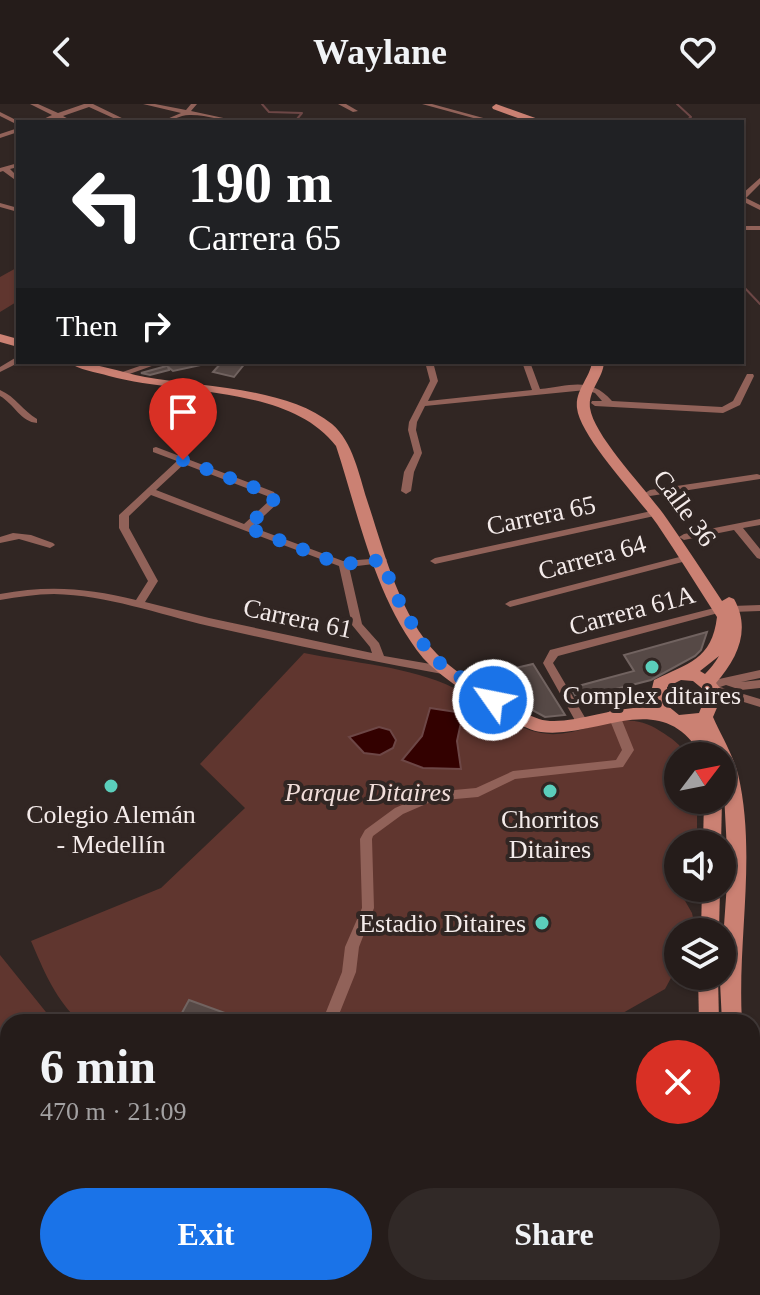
<!DOCTYPE html>
<meta charset="utf-8">
<style>
body{margin:0;font-family:"Times New Roman",serif;background:#312927;color:#f1f3f6;height:100vh;display:flex;flex-direction:column;font-size:30px;white-space:nowrap}
*{box-sizing:border-box;margin:0}
p{font-size:26px;color:#a3a1a2}
.icon{flex:none;width:44px;height:44px;fill:none;stroke:currentColor;stroke-width:2;stroke-linecap:round;stroke-linejoin:round}
.map{position:relative;flex:1;overflow:hidden}
.side{position:absolute;left:0px;top:910px;width:760px;height:282px;display:flex;flex-direction:column;background:#251c1a;border-radius:24px 24px 0 0;box-shadow:0 2px 6px #0004,0 0 0 2px #423a39}
.side>*{flex:none}
.guide{position:absolute;left:16px;top:16px;width:728px;height:244px;border-radius:0px;box-shadow:0 2px 6px #0004,0 0 0 2px #423a39;background:#202124;color:#fff;overflow:hidden}
.needle{width:52px;rotate:58deg}
.fabs{position:absolute;left:664px;top:638px;display:grid;gap:16px}
.fabs a{display:grid;place-items:center;width:72px;height:72px;border-radius:50%;background:#251c1a;box-shadow:0 2px 6px #0004,0 0 0 2px #423a39;font-size:40px}
.pin{position:absolute;display:grid;place-items:center;width:68px;height:68px;color:#fff;margin:-82px -34px;border-radius:50% 50% 50% 0;rotate:-45deg;box-shadow:0 0 8px #0007}
.pin .icon{rotate:45deg}
.me{position:absolute;width:88px;margin:-44px;rotate:303deg;stroke-linejoin:round;filter:drop-shadow(0 0 6px #0008)}
.turn{display:flex;align-items:center;gap:28px;height:168px;padding:0 40px;font-size:36px}
.turn .icon{width:104px;height:104px;stroke-width:2.5}
.turn b{display:block;font-size:56px;line-height:68px}
.then{display:flex;align-items:center;height:76px;padding:0 40px;background:#0003;gap:16px;font-size:30px}
.round{display:grid;place-items:center;flex:none;width:84px;height:84px;border-radius:42px;background:#312927}
.summary{display:flex;align-items:center;justify-content:space-between;height:136px;padding:0 40px}
h1{font-size:48px;font-weight:700;line-height:60px}
.cta{display:flex;gap:16px;margin-top:auto;padding:16px 40px}
.cta a{flex:1;height:92px;border-radius:48px;background:#1a73e8;color:#fff;font-size:32px;font-weight:700;line-height:92px;text-align:center}
.cta a+a{background:#312927;color:#f1f3f6}
header{display:flex;justify-content:space-between;align-items:center;height:104px;padding:0 40px;background:#251c1a;font-size:36px;font-weight:700}
.map>svg:first-child{display:block}
.green{fill:#60362f}
.water{fill:#330100;stroke:#6d4746;stroke-width:2}
.lines{fill:none;stroke-linecap:round;stroke-linejoin:round}
.stream{stroke:#6d4746;stroke-width:2}
.building{fill:#564946;stroke:#716360;stroke-width:2}
.street{fill:#916259;fill-rule:evenodd}
.secondary{fill:#cb8173;fill-rule:evenodd}
.route{stroke:#1a73e8;stroke-width:14;stroke-dasharray:0 25.2}
.poi-dot{fill:#5bcebb;stroke:#312623;stroke-width:3}
.labels{text-anchor:middle;stroke-width:8;stroke-linejoin:round;paint-order:stroke}
.street-label{font-size:26px;fill:#f4ebea;stroke:#312623}
.poi-label{font-size:26px;fill:#f4ebea;stroke:#312623}
.park-label{font-size:26px;font-style:italic;fill:#f1deda;stroke:#312623}
</style>
<header><svg class="icon" aria-label="back" viewBox="0 0 24 24"><path d="M15 5l-7 7 7 7"/></svg>Waylane<svg class="icon" aria-label="heart" viewBox="0 0 24 24"><path d="M12 20l-8-8c-3-5 5-10 8-4 3-6 11-1 8 4z"/></svg></header>
<div class="map">
<svg width="760" height="1191" viewBox="0 0 760 1191">
<rect width="100%" height="100%" fill="#312623"/>
<g class="green">
<path d="M 18,163 L 18,197 L 0,208 L 0,173 Z"/>
<path d="M 304,549 C 352,559 409,562 454,584 C 483,599 508,623 541,629 C 582,637 618,599 660,627 C 671,634 681,640 687,652 L 678,652 L 678,696 L 697,696 L 697,740 L 678,740 L 678,784 L 695,784 L 695,788 L 680,788 L 692,809 L 696,828 L 678,828 L 678,861 L 665,885 L 607,918 L 80,918 C 55,895 44,867 31,837 L 161,784 L 245,704 L 200,660 Z"/>
<path d="M 0,851 L 54,918 L 8,918 L 8,1184 L 431,1184 L 421,1191 L 0,1191 Z"/>
</g>
<g class="water">
<path d="M 430,604 L 463,609 L 457,637 L 461,665 L 423,664 L 402,656 L 422,632 Z"/>
<path d="M 379,623 L 390,626 L 396,636 L 393,644 L 380,651 L 364,649 L 349,633 Z"/>
</g>
<g class="lines">
<g class="stream">
<path d="M 262,0 L 269,8 L 302,9 L 297,15 L 321,18"/>
<path d="M 677,0 L 691,13 L 684,18"/>
<path d="M 742,181 L 760,200"/>
</g>
</g>
<g class="building">
<path d="M 181,258 L 201,258 L 201,261 L 173,267 L 168,263 L 169,266 L 150,271 L 141,269 Z"/>
<path d="M 222,258 L 246,258 L 234,273 L 213,268 Z"/>
<path d="M 707,528 L 701,546 L 695,552 L 651,576 L 577,595 L 571,584 L 634,567 L 624,551 Z"/>
<path d="M 533,560 L 565,611 L 545,613 L 473,574 Z"/>
<path d="M 189,896 L 247,917 L 247,918 L 177,918 Z"/>
</g>
<g class="lines">
<g class="street">
<path d="M 30,0 L 38,0 L 58,9 L 84,0 L 93,0 L 130,18 L 122,18 L 89,3 L 63,12 L 74,18 L 66,18 L 57,14 L 46,18 L 37,18 L 52,11 Z"/>
<path d="M 143,0 L 155,0 L 186,6 L 191,0 L 197,0 L 191,7 L 242,18 C 225,18 208,11 191,11 C 181,10 171,18 160,18 L 181,9 Z"/>
<path d="M 338,0 L 346,0 L 358,7 L 353,8 Z"/>
<path d="M 422,0 L 432,0 L 498,18 L 488,18 Z"/>
<path d="M 0,8 L 20,18 L 18,18 L 18,21 L 0,12 Z"/>
<path d="M 18,24 L 18,28 L 0,34 L 0,30 Z"/>
<path d="M 18,59 L 18,63 L 10,65 L 18,73 L 18,78 L 3,67 L 0,68 L 0,64 Z"/>
<path d="M 760,74 L 760,80 L 746,94 L 760,101 L 760,106 L 742,97 L 742,90 Z"/>
<path d="M 0,99 L 18,104 L 18,108 L 0,103 Z"/>
<rect x="742" y="122" width="18" height="4"/>
<path d="M 15,254 L 18,254 L 18,258 L 20,258 L 0,268 L 0,263 Z"/>
<path d="M 151,258 L 163,258 L 121,273 L 118,273 L 114,271 Z"/>
<path d="M 425,258 L 433,258 L 438,277 L 428,297 L 532,286 L 522,258 L 530,258 L 540,285 C 570,282 590,272 612,297 L 722,303 L 733,297 L 747,270 L 753,270 L 754,272 L 740,301 L 723,309 L 595,302 L 591,299 L 592,297 L 602,297 L 595,289 L 586,286 L 425,302 L 417,318 L 416,326 L 422,349 L 414,368 L 411,387 L 406,390 L 401,387 L 404,368 L 414,349 L 408,326 L 409,318 L 430,277 Z"/>
<path d="M 0,286 C 16,293 23,307 37,315 L 37,319 C 21,318 14,300 0,292 Z"/>
<path d="M 156,343 L 274,388 L 279,398 L 252,423 L 343,457 L 385,454 L 387,456 L 385,458 L 382,459 L 349,463 L 362,520 L 379,539 L 384,552 L 448,563 L 453,567 L 452,570 L 448,571 C 368,557 288,540 209,522 C 158,510 107,491 54,490 C 36,490 18,493 0,496 L 0,490 C 48,481 88,484 136,496 L 148,477 L 119,424 L 119,411 L 177,357 L 153,348 L 153,344 ZM 184,360 L 267,392 L 269,397 L 244,420 L 156,386 ZM 151,391 L 339,462 L 352,521 L 370,543 L 372,549 L 209,514 L 145,498 L 158,477 L 129,424 L 129,412 Z"/>
<path d="M 757,370 L 760,371 L 760,375 L 650,392 L 645,389 L 650,386 Z"/>
<path d="M 656,406 L 661,409 L 659,411 L 435,460 L 430,457 L 435,454 Z"/>
<path d="M 760,415 L 760,421 L 743,424 L 760,445 L 760,455 L 757,454 L 734,426 L 684,436 L 679,433 L 684,430 Z"/>
<path d="M 13,429 L 31,431 L 53,439 L 55,441 L 50,444 L 19,435 L 0,439 L 0,433 Z"/>
<path d="M 687,451 L 690,452 L 692,454 L 690,456 L 510,503 L 505,500 L 510,497 Z"/>
<path d="M 760,501 L 760,507 L 732,508 L 727,505 L 722,508 L 558,552 L 553,559 L 587,617 L 581,621 L 577,620 L 543,559 L 550,546 L 554,545 L 722,502 L 727,505 L 732,502 Z"/>
<path d="M 760,566 L 760,574 L 741,578 L 760,576 L 760,584 L 741,586 L 726,581 L 720,583 L 760,595 L 760,603 L 708,587 L 705,581 L 710,577 Z"/>
<path d="M 613,605 L 619,609 L 634,646 L 623,663 L 515,675 L 478,693 L 433,697 L 403,710 L 373,732 L 372,735 L 374,804 L 359,843 L 356,868 L 336,918 L 322,918 L 342,868 L 345,843 L 362,804 L 360,735 L 365,726 L 395,704 L 432,688 L 476,684 L 513,667 L 616,656 L 622,646 L 607,609 Z"/>
<path d="M 267,1184 L 284,1184 L 287,1191 L 270,1191 Z"/>
<path d="M 507,1184 L 540,1184 L 543,1191 L 502,1191 Z"/>
</g>
<g class="secondary">
<path d="M 496,0 L 541,16 L 543,18 L 529,18 L 493,5 L 492,3 Z"/>
<path d="M 0,230 L 18,235 L 18,243 L 0,238 Z"/>
<path d="M 68,258 C 95,258 119,268 145,273 C 201,283 286,283 332,320 C 353,338 359,371 367,396 C 384,447 399,510 437,550 C 452,566 473,578 491,589 C 506,598 523,610 539,615 C 567,624 617,600 653,604 L 650,592 L 654,576 C 688,559 712,556 717,513 C 697,482 678,451 657,420 C 638,393 580,333 577,304 C 575,286 590,274 592,258 L 604,258 C 603,275 588,286 590,304 C 594,333 649,388 667,415 C 686,442 704,470 722,497 L 729,493 L 734,495 C 751,525 738,554 716,579 L 720,584 L 719,599 L 713,613 C 721,631 733,651 738,670 C 757,751 737,836 742,918 L 722,918 L 720,878 L 728,765 L 722,652 L 702,652 C 661,582 599,635 541,628 C 516,625 440,574 423,554 C 375,495 359,412 336,342 C 289,281 178,291 109,272 C 96,268 79,266 68,258 ZM 719,552 C 715,559 710,565 705,570 L 700,567 ZM 681,576 L 693,577 L 704,586 L 703,599 L 699,609 L 679,611 L 668,602 L 667,583 Z"/>
<path d="M 704,696 L 722,696 L 721,740 L 703,740 Z"/>
<path d="M 702,784 L 720,784 L 719,828 L 701,828 Z"/>
<path d="M 698,872 L 718,872 L 719,918 L 699,918 Z"/>
<path d="M 752,961 L 760,965 L 760,994 L 752,990 Z"/>
<path d="M 752,996 L 760,1000 L 760,1031 L 752,1027 Z"/>
</g>
</g>
<g class="lines">
<path class="route" d="M 183,356 L 271,390 L 274,398 L 246,423 L 332,457 L 343,460 L 382,456 L 395,490 L 430,552 L 493,596"/>
</g>
<g class="poi-dot">
<circle cx="652" cy="563" r="8"/>
<circle cx="111" cy="682" r="8"/>
<circle cx="550" cy="687" r="8"/>
<circle cx="542" cy="819" r="8"/>
</g>
<g class="labels">
<g class="street-label">
<text transform="translate(685 404) rotate(54)" y="9">Calle 36</text>
<text transform="translate(541 411) rotate(-12)" y="9">Carrera 65</text>
<text transform="translate(592 453) rotate(-15)" y="9">Carrera 64</text>
<text transform="translate(632 506) rotate(-15)" y="9">Carrera 61A</text>
<text transform="translate(298 514) rotate(12)" y="9">Carrera 61</text>
</g>
<g class="poi-label">
<text x="652" y="600">Complex ditaires</text>
<text x="111" y="719">Colegio Alemán<tspan x="111" dy="30">- Medellín</tspan></text>
<text x="550" y="724">Chorritos<tspan x="550" dy="30">Ditaires</tspan></text>
<text x="526" y="828" text-anchor="end">Estadio Ditaires</text>
</g>
<g class="park-label">
<text x="368" y="697">Parque Ditaires</text>
</g>
</g>
</svg>
<div class="fabs">
<a><svg class="needle" viewBox="-14 -14 28 28"><path d="M0-13l5 13h-10z" fill="#e53935"/><path d="M0 13l5-13h-10z" fill="#a3a1a2"/></svg></a>
<a><svg class="icon" aria-label="sound" viewBox="0 0 24 24"><path d="M4 9h4l5-4v14l-5-4H4zM17 9q2 3 0 6"/></svg></a>
<a><svg class="icon" aria-label="layers" viewBox="0 0 24 24"><path d="M12 4l9 5-9 5-9-5zM3 14l9 5 9-5"/></svg></a>
</div>
<div class="pin" style="left:183px;top:356px;background:#d93025"><svg class="icon" aria-label="arrive" viewBox="0 0 24 24"><path d="M6 21V4h12l-3 4 3 4H6"/></svg></div>
<svg class="me" style="left:493px;top:596px" viewBox="-20 -20 40 40"><circle r="17" fill="#1a73e8" stroke="#fff" stroke-width="3"/><path d="M0-11L8 9 0 5-8 9z" fill="#fff"/></svg>
<div class="guide">
<div class="turn"><svg class="icon" aria-label="left" viewBox="0 0 24 24"><path d="M17 20v-9H6M10 6l-5 5 5 5"/></svg><div><b>190 m</b>Carrera 65</div></div>
<div class="then">Then<svg class="icon" aria-label="right" viewBox="0 0 24 24"><path d="M7 20v-9h11M14 6l5 5-5 5"/></svg></div>
</div>
<section class="side">
<div class="summary"><div><h1>6 min</h1><p>470 m · 21:09</p></div><a class="round" style="background:#d93025;color:#fff"><svg class="icon" aria-label="close" viewBox="0 0 24 24"><path d="M6 6l12 12M18 6L6 18"/></svg></a></div>
<div class="cta"><a>Exit</a><a>Share</a></div>
</section>
</div>
